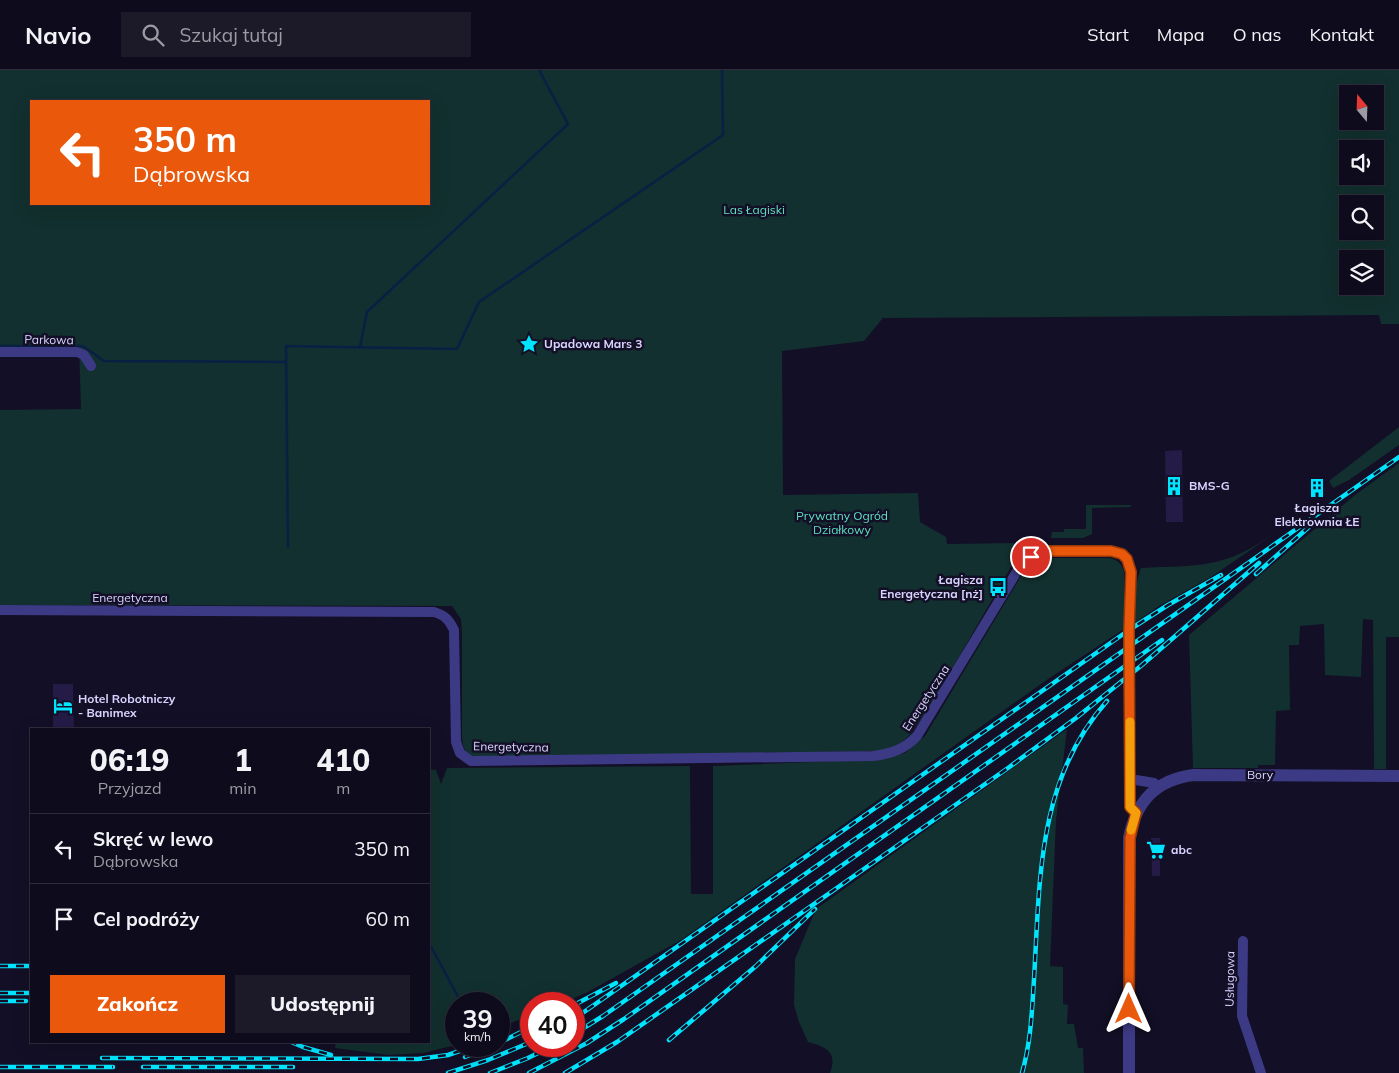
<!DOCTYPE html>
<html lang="pl">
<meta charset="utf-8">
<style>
body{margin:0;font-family:Mulish,sans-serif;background:#1c1929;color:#f1f3f6;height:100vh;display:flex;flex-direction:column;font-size:19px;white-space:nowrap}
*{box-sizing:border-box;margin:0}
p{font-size:16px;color:#9b9ba3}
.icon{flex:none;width:28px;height:28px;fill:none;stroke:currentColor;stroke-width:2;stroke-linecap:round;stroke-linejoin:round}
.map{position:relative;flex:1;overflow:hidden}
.drawer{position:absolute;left:30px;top:658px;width:400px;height:315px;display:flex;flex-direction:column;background:#0e0b1c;border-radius:0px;box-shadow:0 5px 20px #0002,0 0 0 1px #2e2b3b}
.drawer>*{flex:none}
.hud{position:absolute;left:30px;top:30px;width:400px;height:105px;border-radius:0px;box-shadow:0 5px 20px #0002,0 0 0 1px #2e2b3b;background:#ea580c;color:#fff;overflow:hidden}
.needle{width:32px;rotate:341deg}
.buttons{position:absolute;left:1339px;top:15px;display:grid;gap:10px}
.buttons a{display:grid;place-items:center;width:45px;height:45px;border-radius:0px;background:#0e0b1c;box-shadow:0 5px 20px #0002,0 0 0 1px #2e2b3b;font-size:25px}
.speed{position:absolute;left:445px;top:922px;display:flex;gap:10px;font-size:25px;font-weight:700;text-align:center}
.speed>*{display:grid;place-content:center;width:65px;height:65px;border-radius:50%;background:#0e0b1c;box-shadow:0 5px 20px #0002,0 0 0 1px #2e2b3b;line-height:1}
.speed small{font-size:12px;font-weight:400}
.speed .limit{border:8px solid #d22;background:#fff;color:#111}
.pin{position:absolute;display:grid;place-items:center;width:42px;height:42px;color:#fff;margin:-21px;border:2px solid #fff;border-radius:50%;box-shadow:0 1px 5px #0007}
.me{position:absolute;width:55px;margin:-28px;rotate:0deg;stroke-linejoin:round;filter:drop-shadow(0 0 4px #0008)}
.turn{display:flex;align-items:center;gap:18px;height:105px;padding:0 20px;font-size:22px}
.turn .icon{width:65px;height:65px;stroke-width:2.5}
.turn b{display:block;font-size:35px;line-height:42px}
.eta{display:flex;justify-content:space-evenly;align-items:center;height:85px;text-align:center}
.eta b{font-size:30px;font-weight:800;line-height:35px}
.button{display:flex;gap:10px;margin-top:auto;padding:10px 20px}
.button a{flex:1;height:58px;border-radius:0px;background:#ea580c;color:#fff;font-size:20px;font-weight:800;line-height:58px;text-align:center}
.button a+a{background:#1c1929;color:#f1f3f6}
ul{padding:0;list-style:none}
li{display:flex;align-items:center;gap:15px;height:70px;padding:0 20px;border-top:1px solid #2e2b3b}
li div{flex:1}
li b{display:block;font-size:19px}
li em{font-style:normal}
header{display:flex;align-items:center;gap:30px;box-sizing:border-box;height:70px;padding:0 25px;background:#0e0b1c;border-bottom:1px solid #2e2b3b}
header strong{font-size:24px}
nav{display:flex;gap:28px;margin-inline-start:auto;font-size:18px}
.search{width:350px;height:45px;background:#1c1929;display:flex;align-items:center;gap:12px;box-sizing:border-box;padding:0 18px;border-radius:0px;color:#9b9ba3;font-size:19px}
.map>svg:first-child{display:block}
.green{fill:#12302f;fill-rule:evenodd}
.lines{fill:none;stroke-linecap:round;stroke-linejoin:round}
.stream{stroke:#0a1f44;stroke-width:2.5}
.building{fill:#241b47}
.minor{stroke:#3d3a85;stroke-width:10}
.tertiary{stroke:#3d3a85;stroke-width:12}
.rail-casing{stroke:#00e5ff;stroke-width:4.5}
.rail{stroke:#130f26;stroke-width:2.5;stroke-dasharray:8;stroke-linecap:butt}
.route-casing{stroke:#983908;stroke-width:12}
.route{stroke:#ea580c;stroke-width:9}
.slow{stroke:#f59e0b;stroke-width:9}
.labels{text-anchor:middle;stroke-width:5;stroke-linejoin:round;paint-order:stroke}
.park-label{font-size:12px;fill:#5fe0c0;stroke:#130f26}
.street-label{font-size:12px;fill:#d9d4ff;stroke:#130f26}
.poi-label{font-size:12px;font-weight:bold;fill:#d9d4ff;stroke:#130f26;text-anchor:start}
</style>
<header>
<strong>Navio</strong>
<div class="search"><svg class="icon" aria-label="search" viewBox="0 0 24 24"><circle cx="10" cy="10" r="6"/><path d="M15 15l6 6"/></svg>Szukaj tutaj</div>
<nav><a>Start</a><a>Mapa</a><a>O nas</a><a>Kontakt</a></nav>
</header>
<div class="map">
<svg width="1399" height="1003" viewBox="0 0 1399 1003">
<rect width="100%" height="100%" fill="#130f26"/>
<g class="green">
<path d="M 0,0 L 1399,0 L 1399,254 L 1381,254 L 1379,245 L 883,248 L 864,271 L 782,281 L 783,425 L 918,423 L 920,452 L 946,467 L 947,474 L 1022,473 L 1023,476 L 933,632 L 910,665 L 898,675 L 880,681 L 475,687 C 465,683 463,679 462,668 L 462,564 L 461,549 L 452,536 L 0,535 L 0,340 L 81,339 L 79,275 L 0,276 ZM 1348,24 L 1375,24 L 1375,51 L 1348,51 ZM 31,31 L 429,31 L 429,134 L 31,134 ZM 1348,79 L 1375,79 L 1375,106 L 1348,106 ZM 1348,134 L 1375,134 L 1375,161 L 1348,161 ZM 1348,189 L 1375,189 L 1375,216 L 1348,216 Z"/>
<path d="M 1399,357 L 1399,375 L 1349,410 L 1333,418 L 1329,411 Z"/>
<path d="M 1399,393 L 1399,567 L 1386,567 L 1386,699 L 1374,699 L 1373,550 L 1363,549 L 1361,607 L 1325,605 L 1324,554 L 1300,556 L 1299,575 L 1289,575 L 1290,640 L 1276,641 L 1275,695 L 1258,695 L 1258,698 L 1193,698 L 1189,565 L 1355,425 Z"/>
<path d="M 1086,435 L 1131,435 L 1131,437 L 1092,438 L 1092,464 L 1083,468 L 1051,468 L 1052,462 L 1064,462 L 1064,459 L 1086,459 Z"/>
<path d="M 1284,457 L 1211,507 L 1159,536 L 1133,554 L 1135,517 L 1141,498 C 1169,496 1199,498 1226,489 C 1247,483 1266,469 1284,457 Z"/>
<path d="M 1048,488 L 1109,488 C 1118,490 1121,493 1124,501 L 1124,559 L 1048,609 L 681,870 L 586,923 L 560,934 L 531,934 L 531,945 L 499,958 L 499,934 L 456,934 L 456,975 L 423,983 L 389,985 L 335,978 L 336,971 L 429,971 L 429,699 L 436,700 L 441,714 L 447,698 L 690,696 L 691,824 L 713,824 L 713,696 L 884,689 L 905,683 L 925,666 L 1021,506 L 1029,498 Z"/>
<path d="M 1067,659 L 1056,750 L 1050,896 L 1063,897 L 1063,934 L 1068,935 L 1067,954 L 1074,954 L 1078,978 L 1083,978 L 1084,1003 L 830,1003 C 838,982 826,977 808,972 L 799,952 L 794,935 L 795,889 L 816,839 Z"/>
</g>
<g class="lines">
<g class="stream">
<path d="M 0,276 L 83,276 L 104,291 L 285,292"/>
<path d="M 360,277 L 367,242 L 568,54 L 539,0"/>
<path d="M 288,477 L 286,276 L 457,279 L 479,232 L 723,65 L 722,0"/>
<path d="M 429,873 L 462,934"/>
</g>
</g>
<g class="building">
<path d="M 1182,380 L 1183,452 L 1166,452 L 1165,381 Z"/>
<path d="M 1318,409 L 1326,421 L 1316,427 L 1308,416 Z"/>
<path d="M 53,614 L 73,614 L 74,659 L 53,659 Z"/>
<path d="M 1151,768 L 1160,768 L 1160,806 L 1152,806 Z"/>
</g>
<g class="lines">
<g class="minor">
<path d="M 0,282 L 77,282 L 84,285 L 91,296"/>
<path d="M 0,540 L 434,542 C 445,545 449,550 454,560 L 456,672 L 460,683 L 471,691 L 873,686 C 891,684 905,679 917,666 L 1019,498 C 1036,479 1055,481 1078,481 C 1091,481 1116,476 1125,488 C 1135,500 1130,525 1129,540 C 1127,605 1131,671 1130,737 L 1136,743"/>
<path d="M 1130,709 L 1154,713 L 1158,717"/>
<path d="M 1243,871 L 1242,946 L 1261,1003"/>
</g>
<path class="tertiary" d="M 1129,1003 L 1129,768 C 1136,732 1155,710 1193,705 L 1399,706"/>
<g class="rail-casing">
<g id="rail">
<path d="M 1256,504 L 1310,456"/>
<path d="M 0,896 L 31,896"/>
<path d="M 0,923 L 31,923"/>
<path d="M 0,931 L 26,931"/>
<path d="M 574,935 L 616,913"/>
<path d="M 574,949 L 1129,560 L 1168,535 L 1221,505"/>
<path d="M 574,964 L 603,946 L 1399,387"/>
<path d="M 669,970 L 756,896 L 815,839"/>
<path d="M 289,971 L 303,977 L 331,985"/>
<path d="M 499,973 L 531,957"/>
<path d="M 465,987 L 491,976"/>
<path d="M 102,988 L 418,989 L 448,985 L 474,976"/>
<path d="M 0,997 L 113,997"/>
<path d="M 143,997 L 293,997"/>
<path d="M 448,1003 L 488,990 L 531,972"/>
<path d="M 490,1003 L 528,988 L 552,976"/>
<path d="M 529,1003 L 587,973 L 624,949 L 1162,570"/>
<path d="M 565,1003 L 617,972 L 1008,698 L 1076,648 L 1142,595 L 1259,493"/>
<path d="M 1022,1003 C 1031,972 1032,940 1034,909 C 1040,809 1037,710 1107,631"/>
</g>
</g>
<use href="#rail" class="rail"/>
</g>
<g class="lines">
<g class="route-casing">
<path id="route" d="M 1031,487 L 1041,482 L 1050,481 L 1111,481 L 1122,484 L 1127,489 L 1131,502 L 1129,560 L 1130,737 L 1136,743 L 1130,768 L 1129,939"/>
</g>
<use href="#route" class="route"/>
<path class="slow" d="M 1130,652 L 1130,737 L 1136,743 L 1131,760"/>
</g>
<defs>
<g id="sight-bare" transform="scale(1.5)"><path d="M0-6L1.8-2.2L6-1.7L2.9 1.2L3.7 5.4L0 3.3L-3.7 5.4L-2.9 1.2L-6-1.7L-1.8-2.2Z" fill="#00e5ff" stroke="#130f26" stroke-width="2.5" paint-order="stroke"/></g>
<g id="building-bare" transform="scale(1.5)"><path d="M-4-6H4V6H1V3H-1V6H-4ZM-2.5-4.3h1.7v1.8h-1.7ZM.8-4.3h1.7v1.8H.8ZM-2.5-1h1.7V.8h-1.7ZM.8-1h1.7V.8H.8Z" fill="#00e5ff" stroke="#130f26" stroke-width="2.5" paint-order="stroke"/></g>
<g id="bus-bare" transform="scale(1.5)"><path d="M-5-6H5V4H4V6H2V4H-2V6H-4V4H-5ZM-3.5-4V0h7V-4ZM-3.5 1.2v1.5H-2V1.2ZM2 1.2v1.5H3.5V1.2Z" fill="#00e5ff" stroke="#130f26" stroke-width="2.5" paint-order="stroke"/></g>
<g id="hotel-bare" transform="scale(1.5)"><path d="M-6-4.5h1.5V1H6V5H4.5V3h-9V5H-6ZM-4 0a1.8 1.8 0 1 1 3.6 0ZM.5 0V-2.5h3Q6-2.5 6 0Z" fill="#00e5ff" stroke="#130f26" stroke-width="2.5" paint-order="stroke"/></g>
<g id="supermarket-bare" transform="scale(1.5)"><path d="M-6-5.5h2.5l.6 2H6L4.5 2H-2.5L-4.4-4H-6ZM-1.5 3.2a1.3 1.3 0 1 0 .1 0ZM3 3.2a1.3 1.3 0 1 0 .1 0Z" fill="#00e5ff" stroke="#130f26" stroke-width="2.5" paint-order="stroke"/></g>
</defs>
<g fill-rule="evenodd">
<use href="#sight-bare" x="529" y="274"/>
<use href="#building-bare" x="1174" y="416"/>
<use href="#building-bare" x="1317" y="418"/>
<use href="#bus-bare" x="998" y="517"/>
<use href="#hotel-bare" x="63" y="636"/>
<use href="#supermarket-bare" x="1156" y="780"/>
</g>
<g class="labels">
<g class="park-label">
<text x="754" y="144">Las Łagiski</text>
<text x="842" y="450">Prywatny Ogród<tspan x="842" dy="14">Działkowy</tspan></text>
</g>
<g class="street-label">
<text transform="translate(49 270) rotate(1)" y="4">Parkowa</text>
<text x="130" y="532">Energetyczna</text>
<text transform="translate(926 628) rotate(-57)" y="4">Energetyczna</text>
<text transform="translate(511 677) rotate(1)" y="4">Energetyczna</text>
<text x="1260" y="709">Bory</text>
<text transform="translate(1230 909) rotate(-89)" y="4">Usługowa</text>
</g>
<g class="poi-label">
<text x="544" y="278">Upadowa Mars 3</text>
<text x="1189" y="420">BMS-G</text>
<text x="1317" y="442" text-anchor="middle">Łagisza<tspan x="1317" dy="14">Elektrownia ŁE</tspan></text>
<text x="983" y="514" text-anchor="end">Łagisza<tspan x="983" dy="14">Energetyczna [nż]</tspan></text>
<text x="78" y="633">Hotel Robotniczy<tspan x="78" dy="14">- Banimex</tspan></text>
<text x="1171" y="784">abc</text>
</g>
</g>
</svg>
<div class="buttons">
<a><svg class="needle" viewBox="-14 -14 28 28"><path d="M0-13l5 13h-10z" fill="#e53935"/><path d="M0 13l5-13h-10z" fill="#9b9ba3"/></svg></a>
<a><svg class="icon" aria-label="sound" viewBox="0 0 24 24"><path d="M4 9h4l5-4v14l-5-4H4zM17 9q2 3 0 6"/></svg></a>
<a><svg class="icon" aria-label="search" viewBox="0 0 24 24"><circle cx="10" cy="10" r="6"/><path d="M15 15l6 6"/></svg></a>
<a><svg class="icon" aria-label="layers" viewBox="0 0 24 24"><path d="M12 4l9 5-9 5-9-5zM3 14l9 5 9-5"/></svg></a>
</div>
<div class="speed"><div>39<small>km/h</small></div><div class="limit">40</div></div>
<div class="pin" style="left:1031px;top:487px;background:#d93025"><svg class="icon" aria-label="arrive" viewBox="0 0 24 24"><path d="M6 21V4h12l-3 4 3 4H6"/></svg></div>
<svg class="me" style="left:1129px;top:939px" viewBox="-20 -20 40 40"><path d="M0-17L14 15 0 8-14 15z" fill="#ea580c" stroke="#fff" stroke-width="4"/></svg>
<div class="hud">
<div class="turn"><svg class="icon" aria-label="left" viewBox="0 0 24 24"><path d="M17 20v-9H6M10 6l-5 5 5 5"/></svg><div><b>350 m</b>Dąbrowska</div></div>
</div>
<section class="drawer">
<div class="eta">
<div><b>06:19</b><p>Przyjazd</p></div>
<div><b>1</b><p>min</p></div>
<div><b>410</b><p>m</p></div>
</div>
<ul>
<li><svg class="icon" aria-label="left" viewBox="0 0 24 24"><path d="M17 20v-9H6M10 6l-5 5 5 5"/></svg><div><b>Skręć w lewo</b><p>Dąbrowska</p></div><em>350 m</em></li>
<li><svg class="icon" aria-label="arrive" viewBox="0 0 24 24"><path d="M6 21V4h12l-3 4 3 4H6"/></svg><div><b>Cel podróży</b></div><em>60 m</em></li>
</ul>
<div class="button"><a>Zakończ</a><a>Udostępnij</a></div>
</section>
</div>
